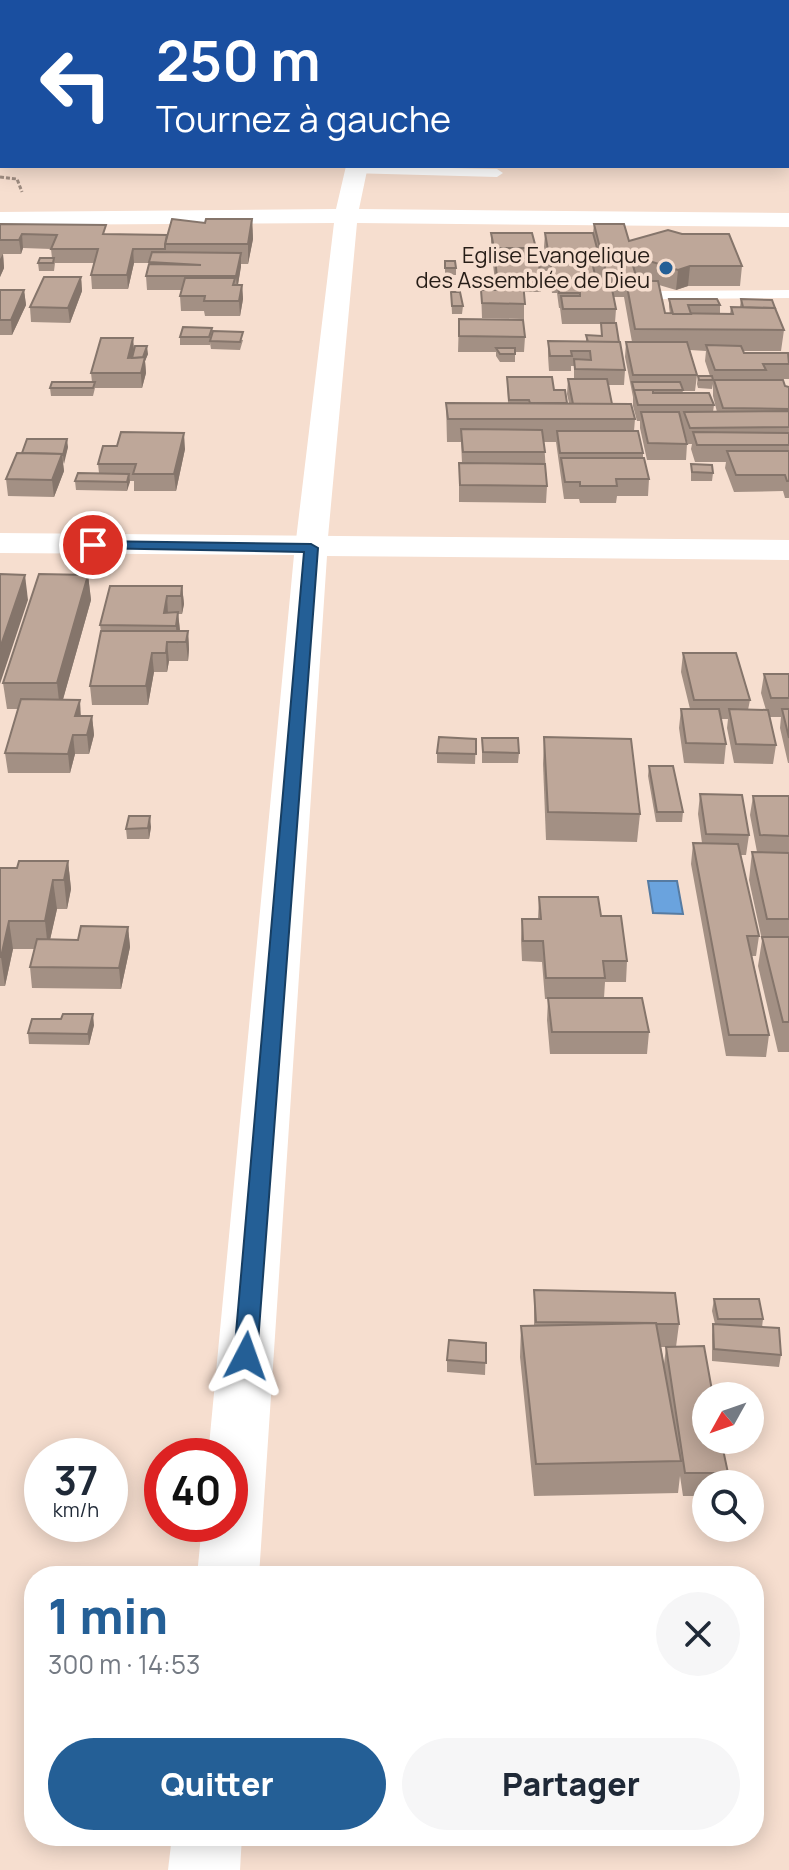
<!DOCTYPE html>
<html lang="fr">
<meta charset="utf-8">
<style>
body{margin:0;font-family:Manrope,sans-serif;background:#f6f6f7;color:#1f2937;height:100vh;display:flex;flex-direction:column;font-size:30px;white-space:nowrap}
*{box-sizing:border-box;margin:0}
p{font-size:26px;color:#747a83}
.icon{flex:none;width:44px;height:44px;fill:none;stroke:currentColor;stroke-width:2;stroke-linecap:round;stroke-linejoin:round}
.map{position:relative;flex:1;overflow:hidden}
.panel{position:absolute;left:24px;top:1566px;width:740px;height:280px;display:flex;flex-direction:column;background:#fff;border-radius:32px;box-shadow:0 4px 20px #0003}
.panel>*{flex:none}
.guide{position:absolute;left:0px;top:0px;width:790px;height:168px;box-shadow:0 4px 20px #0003;background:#1a4fa0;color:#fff;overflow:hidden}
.needle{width:52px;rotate:230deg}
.fabs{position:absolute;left:692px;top:1382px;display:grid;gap:16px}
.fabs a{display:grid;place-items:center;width:72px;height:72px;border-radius:50%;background:#fff;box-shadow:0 4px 20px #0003;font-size:40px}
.speed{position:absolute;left:24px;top:1438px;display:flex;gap:16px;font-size:40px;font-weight:700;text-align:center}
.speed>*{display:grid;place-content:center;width:104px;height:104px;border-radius:50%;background:#fff;box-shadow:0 4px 20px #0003;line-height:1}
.speed small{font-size:20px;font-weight:400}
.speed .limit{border:12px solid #d22;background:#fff;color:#111}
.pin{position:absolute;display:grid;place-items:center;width:68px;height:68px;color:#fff;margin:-34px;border:4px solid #fff;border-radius:50%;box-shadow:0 2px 8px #0007}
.me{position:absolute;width:88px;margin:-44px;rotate:4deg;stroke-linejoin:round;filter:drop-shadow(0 0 6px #0008)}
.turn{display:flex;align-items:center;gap:28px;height:168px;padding:0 24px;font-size:36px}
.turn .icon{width:104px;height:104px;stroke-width:2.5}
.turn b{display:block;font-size:56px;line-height:68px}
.round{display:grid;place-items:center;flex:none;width:84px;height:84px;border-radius:42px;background:#f6f6f7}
.headline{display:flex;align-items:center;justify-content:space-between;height:136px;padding:0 24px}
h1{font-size:48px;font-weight:800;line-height:60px;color:#245f96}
.action{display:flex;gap:16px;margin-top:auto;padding:16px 24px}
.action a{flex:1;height:92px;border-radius:48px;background:#245f96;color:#fff;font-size:32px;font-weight:800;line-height:92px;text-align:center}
.action a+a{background:#f6f6f7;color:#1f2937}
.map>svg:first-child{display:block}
.water{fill:#6aa3de;stroke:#567ba2;stroke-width:2}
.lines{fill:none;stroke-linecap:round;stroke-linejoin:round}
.path{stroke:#9e8c81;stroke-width:3;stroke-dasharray:4 2;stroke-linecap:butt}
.service{fill:#fff;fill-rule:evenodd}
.minor{fill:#fff;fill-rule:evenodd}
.tertiary{fill:#fff;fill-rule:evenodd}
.wall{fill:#a39084;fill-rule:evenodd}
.shaded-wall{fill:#85756b}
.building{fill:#bea799;stroke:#85756b;stroke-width:2}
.route{fill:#245f96;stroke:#173e62;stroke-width:2}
.poi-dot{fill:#245f96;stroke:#f6decf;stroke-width:3}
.labels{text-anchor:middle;stroke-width:7;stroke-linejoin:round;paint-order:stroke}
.far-poi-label{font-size:22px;fill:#261d17;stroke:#f6decf;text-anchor:end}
</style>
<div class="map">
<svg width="789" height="1870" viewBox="0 0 789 1870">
<rect width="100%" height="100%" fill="#f6decf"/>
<g class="water">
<path d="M 0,0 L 514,0 L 2,2 L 0,117 Z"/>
<path d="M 648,881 L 677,881 L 683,914 L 653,913 Z"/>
</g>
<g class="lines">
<path class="path" d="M 0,177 L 17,179 L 22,192"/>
<g class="service">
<path d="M 353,166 L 497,169 L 503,173 L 497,177 L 349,173 L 349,167 Z"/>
<path d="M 789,290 L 789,298 L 654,299 L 647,295 L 654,291 Z"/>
</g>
<g class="minor">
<rect x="788" y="33" width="1" height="10"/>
<rect x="788" y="113" width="1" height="14"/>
<path d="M 346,166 L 368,166 L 359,209 L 789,213 L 789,227 L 357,223 L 327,548 L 323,555 L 311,558 L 299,555 L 295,548 L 334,223 L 3,225 L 0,224 L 0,212 L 336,209 Z"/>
</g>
<g class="tertiary">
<path d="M 0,533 L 789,540 L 789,560 L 327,556 L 259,1576 L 197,1576 L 202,1524 L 230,1524 L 230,1456 L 208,1456 L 294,555 L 0,553 Z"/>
<path d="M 172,1836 L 242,1836 L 240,1870 L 168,1870 Z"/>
</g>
</g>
<g class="wall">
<path d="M 252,219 L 253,239 L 248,264 L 241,264 L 238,285 L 242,285 L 243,299 L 240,316 L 205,316 L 204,311 L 181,311 L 180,296 L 182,290 L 147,290 L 146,276 L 149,263 L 134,263 L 128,289 L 92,289 L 91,275 L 94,263 L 55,263 L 54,271 L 39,271 L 38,263 L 52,258 L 51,249 L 23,248 L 21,254 L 3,254 L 4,268 L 0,277 L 0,224 L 107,234 L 167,235 L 205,223 Z"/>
<path d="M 594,224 L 629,241 L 742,266 L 740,286 L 688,286 L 676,290 L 659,285 L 665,313 L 670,314 L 669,307 L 669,299 L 720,305 L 720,313 L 691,314 L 730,314 L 731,307 L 740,307 L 741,299 L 775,308 L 784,330 L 781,351 L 743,351 L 744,353 L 789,357 L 789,379 L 765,379 L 764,380 L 789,387 L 789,498 L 785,498 L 783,491 L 734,492 L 725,468 L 726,462 L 695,462 L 691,449 L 692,444 L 688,444 L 683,429 L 687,444 L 686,460 L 647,460 L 640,428 L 640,421 L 637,421 L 633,406 L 633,397 L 625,357 L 626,342 L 632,342 L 624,297 L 613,297 L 616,309 L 615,323 L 625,370 L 624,385 L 609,385 L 612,404 L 635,419 L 634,431 L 643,453 L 643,458 L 649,479 L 648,496 L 617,496 L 616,503 L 580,503 L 579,499 L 564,499 L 556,442 L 544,442 L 547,486 L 546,503 L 459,502 L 459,463 L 462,463 L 461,442 L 447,442 L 446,403 L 508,403 L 507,377 L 554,390 L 567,403 L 569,403 L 567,394 L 568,379 L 574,379 L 574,366 L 571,366 L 571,371 L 549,371 L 548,356 L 548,341 L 586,342 L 586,335 L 601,336 L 601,324 L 562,324 L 560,308 L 559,308 L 557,293 L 552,293 L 548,267 L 548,271 L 540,271 L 541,292 L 524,292 L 524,319 L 482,318 L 481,290 L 496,290 L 491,247 L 491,233 L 536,248 L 536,255 L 546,255 L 544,247 L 545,233 L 593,233 ZM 600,274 L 602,284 L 595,284 L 595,277 L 600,277 ZM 690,350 L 706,351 L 705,361 L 710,376 L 698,376 L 697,384 L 698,388 L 712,389 L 713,384 L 713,396 L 717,412 L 713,412 L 714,405 L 682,393 L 683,391 L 695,391 L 697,375 Z"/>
<path d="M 445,261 L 456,268 L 456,275 L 445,275 Z"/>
<path d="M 81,277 L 82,291 L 70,323 L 31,322 L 30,307 Z"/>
<path d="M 0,290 L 24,290 L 26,305 L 12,335 L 0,335 Z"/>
<path d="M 451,292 L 463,306 L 462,314 L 452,314 Z"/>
<path d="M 459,319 L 525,337 L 524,352 L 515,352 L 515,362 L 500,362 L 496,356 L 496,352 L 458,352 Z"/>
<path d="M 212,328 L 213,334 L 243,340 L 240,350 L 211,349 L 210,343 L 210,345 L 180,345 L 180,337 Z"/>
<path d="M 133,338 L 134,350 L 148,354 L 145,361 L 146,373 L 142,388 L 95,388 L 93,396 L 51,396 L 50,388 L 92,382 L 91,373 Z"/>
<path d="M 68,447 L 63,464 L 64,471 L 54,497 L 8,496 L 6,479 Z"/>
<path d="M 185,449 L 176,491 L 134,491 L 134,481 L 129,481 L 127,491 L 76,490 L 75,481 L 99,473 L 98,464 Z"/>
<path d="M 691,464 L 713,473 L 712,481 L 691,481 Z"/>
<path d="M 88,575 L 91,600 L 63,699 L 81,716 L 92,716 L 94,735 L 89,754 L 75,754 L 70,773 L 8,773 L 5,753 L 18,709 L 7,709 L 3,683 Z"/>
<path d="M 182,586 L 184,604 L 182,614 L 178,614 L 180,631 L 188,631 L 189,649 L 188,661 L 169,661 L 167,672 L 154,672 L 148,705 L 92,705 L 90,686 L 101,632 L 100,625 Z"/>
<path d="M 683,653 L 750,700 L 748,710 L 766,710 L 761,693 L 764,674 L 789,674 L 789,763 L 788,763 L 780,728 L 781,717 L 770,717 L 776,745 L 773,764 L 734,763 L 727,728 L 728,719 L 721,719 L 726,744 L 724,764 L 684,763 L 679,728 L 681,709 L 690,709 L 681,672 Z"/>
<path d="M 544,737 L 640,814 L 637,842 L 546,840 L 543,764 Z"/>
<path d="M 482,738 L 519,753 L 518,763 L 482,763 Z"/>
<path d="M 476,739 L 475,764 L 437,763 L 437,753 Z"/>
<path d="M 649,766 L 683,812 L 682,822 L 656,822 L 648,776 Z"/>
<path d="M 700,794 L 749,835 L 746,855 L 740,855 L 759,936 L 756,956 L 752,956 L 769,1035 L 766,1057 L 726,1056 L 691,864 L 693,843 L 702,843 L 698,814 Z"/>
<path d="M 753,796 L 789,796 L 789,1052 L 778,1052 L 758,966 L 762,940 L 749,880 L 752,852 L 757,852 L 750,815 Z"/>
<path d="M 151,827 L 149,839 L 127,839 L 126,829 Z"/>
<path d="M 68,861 L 71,889 L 67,909 L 57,909 L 50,939 L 78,940 L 128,927 L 130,947 L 121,989 L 32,988 L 30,967 L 34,949 L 13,949 L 5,986 L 0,986 L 0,868 L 17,868 Z"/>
<path d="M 539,897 L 601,916 L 627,961 L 626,982 L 605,982 L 604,998 L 649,1032 L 647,1054 L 550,1054 L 547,1020 L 548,999 L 545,999 L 542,962 L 522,961 L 521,940 L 522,919 L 538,919 Z"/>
<path d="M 61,1019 L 94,1025 L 89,1045 L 29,1044 L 28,1033 Z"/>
<path d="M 534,1290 L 679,1324 L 676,1347 L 728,1473 L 726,1484 L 706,1484 L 706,1496 L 683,1496 L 680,1476 L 678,1493 L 534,1496 L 520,1357 L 521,1326 L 534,1325 ZM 661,1347 L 666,1347 L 664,1364 Z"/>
<path d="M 714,1299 L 763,1319 L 762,1327 L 781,1355 L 779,1367 L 712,1361 L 712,1335 L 713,1324 L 715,1324 L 712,1311 Z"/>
<path d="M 486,1343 L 485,1375 L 447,1372 L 447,1360 Z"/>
</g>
<g class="shaded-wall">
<path d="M 252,219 L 253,239 L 248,264 L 248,244 Z"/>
<path d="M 22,234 L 23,248 L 21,254 L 19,240 Z"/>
<path d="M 133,249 L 134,263 L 128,289 L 127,275 Z"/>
<path d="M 241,253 L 241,267 L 237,290 L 236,276 Z"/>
<path d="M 3,254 L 4,268 L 0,277 L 0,259 Z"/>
<path d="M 690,266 L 688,286 L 676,290 L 678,270 Z"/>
<path d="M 81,277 L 82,291 L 70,323 L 68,308 Z"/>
<path d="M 242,285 L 243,299 L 240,316 L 239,301 Z"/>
<path d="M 24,290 L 26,305 L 12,335 L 11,320 Z"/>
<path d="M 133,338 L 134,353 L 131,364 L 128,358 Z"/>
<path d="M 147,346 L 148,354 L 145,361 L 146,373 L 142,388 L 140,364 Z"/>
<path d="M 184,433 L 185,449 L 176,491 L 174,474 Z"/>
<path d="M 67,439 L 68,447 L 64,464 L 63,455 Z"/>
<path d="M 62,454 L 64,471 L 54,497 L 52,480 Z"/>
<path d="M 129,474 L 130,482 L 127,491 L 127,482 Z"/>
<path d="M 25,575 L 28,600 L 0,684 L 0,648 Z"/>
<path d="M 88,575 L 91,600 L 60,710 L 57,683 Z"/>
<path d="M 182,586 L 184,604 L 182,614 L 181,596 Z"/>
<path d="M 167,596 L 168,614 L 164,613 Z"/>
<path d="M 178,612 L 180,631 L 177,644 L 176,626 Z"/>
<path d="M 188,631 L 189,649 L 188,661 L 186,642 Z"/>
<path d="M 167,642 L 169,661 L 167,672 L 166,653 Z"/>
<path d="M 152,653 L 154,672 L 148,705 L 146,686 Z"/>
<path d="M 80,700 L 81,719 L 75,716 Z"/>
<path d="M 92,716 L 94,735 L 89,754 L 87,735 Z"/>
<path d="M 73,735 L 75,754 L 70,773 L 68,754 Z"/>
<path d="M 150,816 L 151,827 L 149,839 L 148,828 Z"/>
<path d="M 68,861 L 71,889 L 67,909 L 64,880 Z"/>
<path d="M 53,880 L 57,909 L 48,949 L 45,921 Z"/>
<path d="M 9,921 L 13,949 L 5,986 L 1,957 Z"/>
<path d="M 128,927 L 130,947 L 121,989 L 119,968 Z"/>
<path d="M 93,1014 L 94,1025 L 89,1045 L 88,1034 Z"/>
</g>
<g class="building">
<path d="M 716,0 L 731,0 L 729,2 L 713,2 Z"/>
<path d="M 172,219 L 205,223 L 206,219 L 252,219 L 248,244 L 165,244 Z"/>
<path d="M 0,224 L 106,225 L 103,234 L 167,235 L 165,244 L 165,249 L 133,249 L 127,275 L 91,275 L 98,249 L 51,249 L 57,235 L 22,234 L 19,240 L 0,240 Z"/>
<path d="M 594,224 L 624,224 L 629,241 L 668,230 L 682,234 L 729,234 L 742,266 L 690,266 L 678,270 L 630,255 L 636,276 L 607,276 Z"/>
<path d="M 491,233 L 532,233 L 536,248 L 494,248 Z"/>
<path d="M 545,233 L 593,233 L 601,263 L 592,262 L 596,279 L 553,279 Z"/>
<path d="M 152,252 L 241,253 L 236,276 L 146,276 L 149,264 L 201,265 L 149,262 Z"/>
<path d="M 493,255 L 547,255 L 548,263 L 539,263 L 538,258 L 495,257 L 495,263 Z"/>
<path d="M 495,257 L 538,258 L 541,278 L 497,278 Z"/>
<path d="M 40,258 L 54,258 L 53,263 L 38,263 Z"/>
<path d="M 445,261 L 455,261 L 456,268 L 445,268 Z"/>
<path d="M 44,277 L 81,277 L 68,308 L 30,307 Z"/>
<path d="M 185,278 L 235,278 L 233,285 L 242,285 L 239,301 L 204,301 L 205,296 L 180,296 Z"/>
<path d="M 626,281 L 658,281 L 665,313 L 733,314 L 731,307 L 775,308 L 784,330 L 635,329 Z"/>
<path d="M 498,282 L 523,282 L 525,304 L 482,303 L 481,290 L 499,290 Z"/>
<path d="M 558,284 L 611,284 L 616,309 L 563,309 L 561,296 L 580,296 L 580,293 L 559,293 Z"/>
<path d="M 0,290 L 24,290 L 11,320 L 0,320 Z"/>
<path d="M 451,292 L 460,292 L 463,306 L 452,306 Z"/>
<path d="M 669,299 L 717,299 L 720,305 L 688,305 L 691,314 L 673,314 Z"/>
<path d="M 741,299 L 772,300 L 775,308 L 743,307 Z"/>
<path d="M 459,319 L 523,320 L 525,337 L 459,336 Z"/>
<path d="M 601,323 L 616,323 L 619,342 L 588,342 L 586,335 L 602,336 Z"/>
<path d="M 183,327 L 212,328 L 209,337 L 180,337 Z"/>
<path d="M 213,331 L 243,332 L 240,342 L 210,341 Z"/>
<path d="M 101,338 L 133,338 L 128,358 L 145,357 L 141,373 L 91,373 Z"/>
<path d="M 548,341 L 620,342 L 625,370 L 575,369 L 574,359 L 591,360 L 590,351 L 571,351 L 572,356 L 550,356 Z"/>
<path d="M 626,342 L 687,342 L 697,375 L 633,375 Z"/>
<path d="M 706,345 L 741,346 L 744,353 L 788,353 L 789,364 L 763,364 L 766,370 L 715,370 Z"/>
<path d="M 135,346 L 147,346 L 143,357 L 132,358 Z"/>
<path d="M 496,348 L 515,348 L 515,354 L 500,354 Z"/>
<path d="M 698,376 L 712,376 L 713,380 L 699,380 Z"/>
<path d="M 507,377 L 552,377 L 554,390 L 565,390 L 567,403 L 530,403 L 529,400 L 509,400 Z"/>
<path d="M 568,379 L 607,379 L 612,404 L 573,404 Z"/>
<path d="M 714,380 L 783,380 L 785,386 L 789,387 L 789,409 L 723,408 Z"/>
<path d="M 52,382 L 95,382 L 93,388 L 50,388 Z"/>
<path d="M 632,382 L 680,382 L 683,390 L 634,390 Z"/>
<path d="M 634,390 L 653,390 L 653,393 L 709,393 L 714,405 L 638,405 Z"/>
<path d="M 446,403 L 631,404 L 635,419 L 448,419 Z"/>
<path d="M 789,411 L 789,427 L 690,428 L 684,412 Z"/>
<path d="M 641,412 L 679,412 L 687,444 L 648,443 Z"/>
<path d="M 461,429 L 542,430 L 545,452 L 463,452 Z"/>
<path d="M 557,431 L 638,431 L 643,453 L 560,453 Z"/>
<path d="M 121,432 L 184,433 L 174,474 L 133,474 L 136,464 L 98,464 L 103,446 L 117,446 Z"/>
<path d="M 693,432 L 789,433 L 789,445 L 697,445 Z"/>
<path d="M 27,439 L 67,439 L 63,455 L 62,455 L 62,454 L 22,453 Z"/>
<path d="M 727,451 L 789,451 L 789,481 L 787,481 L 785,475 L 736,475 Z"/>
<path d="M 17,453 L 62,454 L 52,480 L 6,479 Z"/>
<path d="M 561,458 L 644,458 L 649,479 L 616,479 L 617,486 L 580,486 L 580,482 L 565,482 Z"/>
<path d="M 459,463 L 545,464 L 547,486 L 460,485 Z"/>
<path d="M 691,464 L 712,465 L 713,473 L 692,472 Z"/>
<path d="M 78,473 L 129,474 L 127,482 L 75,481 Z"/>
<path d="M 0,574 L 25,575 L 0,648 Z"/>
<path d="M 39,574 L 88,575 L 57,683 L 3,683 Z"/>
<path d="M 110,586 L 182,586 L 181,596 L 167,596 L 164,613 L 178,612 L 176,626 L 100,625 Z"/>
<path d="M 101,631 L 188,631 L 186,642 L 167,642 L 166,653 L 152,653 L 146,686 L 90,686 Z"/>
<path d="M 683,653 L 736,653 L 750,700 L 694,700 Z"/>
<path d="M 764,674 L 789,674 L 789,698 L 771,698 Z"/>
<path d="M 21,699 L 80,700 L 75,716 L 92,716 L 87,735 L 73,735 L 68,754 L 5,753 Z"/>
<path d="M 681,709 L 719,709 L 726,744 L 686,743 Z"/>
<path d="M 729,709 L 768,710 L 776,745 L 736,744 Z"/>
<path d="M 782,709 L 789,709 L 789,738 Z"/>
<path d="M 439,737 L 476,739 L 476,754 L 437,753 Z"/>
<path d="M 544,737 L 631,739 L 640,814 L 548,812 Z"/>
<path d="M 482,738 L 518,738 L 519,753 L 483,752 Z"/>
<path d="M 649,766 L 673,766 L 683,812 L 657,812 Z"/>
<path d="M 700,794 L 742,795 L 749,835 L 706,834 Z"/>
<path d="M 753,796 L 789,796 L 789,836 L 760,835 Z"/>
<path d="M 129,816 L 150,816 L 148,828 L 126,829 Z"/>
<path d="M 693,843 L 738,844 L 759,936 L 747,936 L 769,1035 L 729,1035 Z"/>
<path d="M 752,852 L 789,853 L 789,919 L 767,919 Z"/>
<path d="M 19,861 L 68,861 L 64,880 L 53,880 L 45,921 L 9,921 L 1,957 L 0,957 L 0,868 L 17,868 Z"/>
<path d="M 539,897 L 598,897 L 601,916 L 621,916 L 627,961 L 603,961 L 605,978 L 546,978 L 543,941 L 523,941 L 522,919 L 541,919 Z"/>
<path d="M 81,926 L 128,927 L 119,968 L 30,967 L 37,939 L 78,940 Z"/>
<path d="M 762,937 L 789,937 L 789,1022 L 783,1022 Z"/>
<path d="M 548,998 L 642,998 L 649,1032 L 552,1032 Z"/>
<path d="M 63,1014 L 93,1014 L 88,1034 L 28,1033 L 32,1019 L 61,1019 Z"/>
<path d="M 534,1290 L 675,1293 L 679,1324 L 657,1324 L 656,1323 L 536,1322 Z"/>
<path d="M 714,1299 L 759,1299 L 763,1319 L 718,1319 Z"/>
<path d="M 656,1323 L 681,1461 L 536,1464 L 521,1326 Z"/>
<path d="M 713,1324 L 779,1328 L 781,1355 L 714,1349 Z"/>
<path d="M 449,1340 L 486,1343 L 486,1363 L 447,1360 Z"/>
<path d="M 704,1346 L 713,1396 L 706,1396 L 706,1440 L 721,1440 L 728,1473 L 685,1473 L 666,1347 Z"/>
</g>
<path class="route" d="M 93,541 L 311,544 L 318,548 L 257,1356 L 254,1362 L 246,1365 L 237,1362 L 234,1356 L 304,552 L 89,548 L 87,545 Z"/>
<circle class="poi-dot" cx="666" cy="268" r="8"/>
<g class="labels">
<g class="far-poi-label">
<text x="650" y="263">Eglise Evangelique<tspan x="650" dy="25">des Assemblée de Dieu</tspan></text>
</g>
</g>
</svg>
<div class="fabs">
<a><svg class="needle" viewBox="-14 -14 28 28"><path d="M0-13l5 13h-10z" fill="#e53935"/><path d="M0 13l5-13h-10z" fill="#747a83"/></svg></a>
<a><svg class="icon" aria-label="search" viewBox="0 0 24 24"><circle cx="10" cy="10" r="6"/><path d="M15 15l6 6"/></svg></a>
</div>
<div class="speed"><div>37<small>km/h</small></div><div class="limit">40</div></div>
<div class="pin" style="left:93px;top:545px;background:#d93025"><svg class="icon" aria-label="arrive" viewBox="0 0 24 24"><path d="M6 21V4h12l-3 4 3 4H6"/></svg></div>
<svg class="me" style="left:246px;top:1356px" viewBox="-20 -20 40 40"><path d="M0-17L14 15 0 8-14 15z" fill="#245f96" stroke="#fff" stroke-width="4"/></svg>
<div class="guide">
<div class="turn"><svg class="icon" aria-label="left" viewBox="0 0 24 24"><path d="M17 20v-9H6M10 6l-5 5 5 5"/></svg><div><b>250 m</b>Tournez à gauche</div></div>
</div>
<section class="panel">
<div class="headline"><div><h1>1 min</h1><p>300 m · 14:53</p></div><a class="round"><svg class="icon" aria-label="close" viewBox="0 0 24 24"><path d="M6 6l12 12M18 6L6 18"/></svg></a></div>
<div class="action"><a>Quitter</a><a>Partager</a></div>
</section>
</div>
